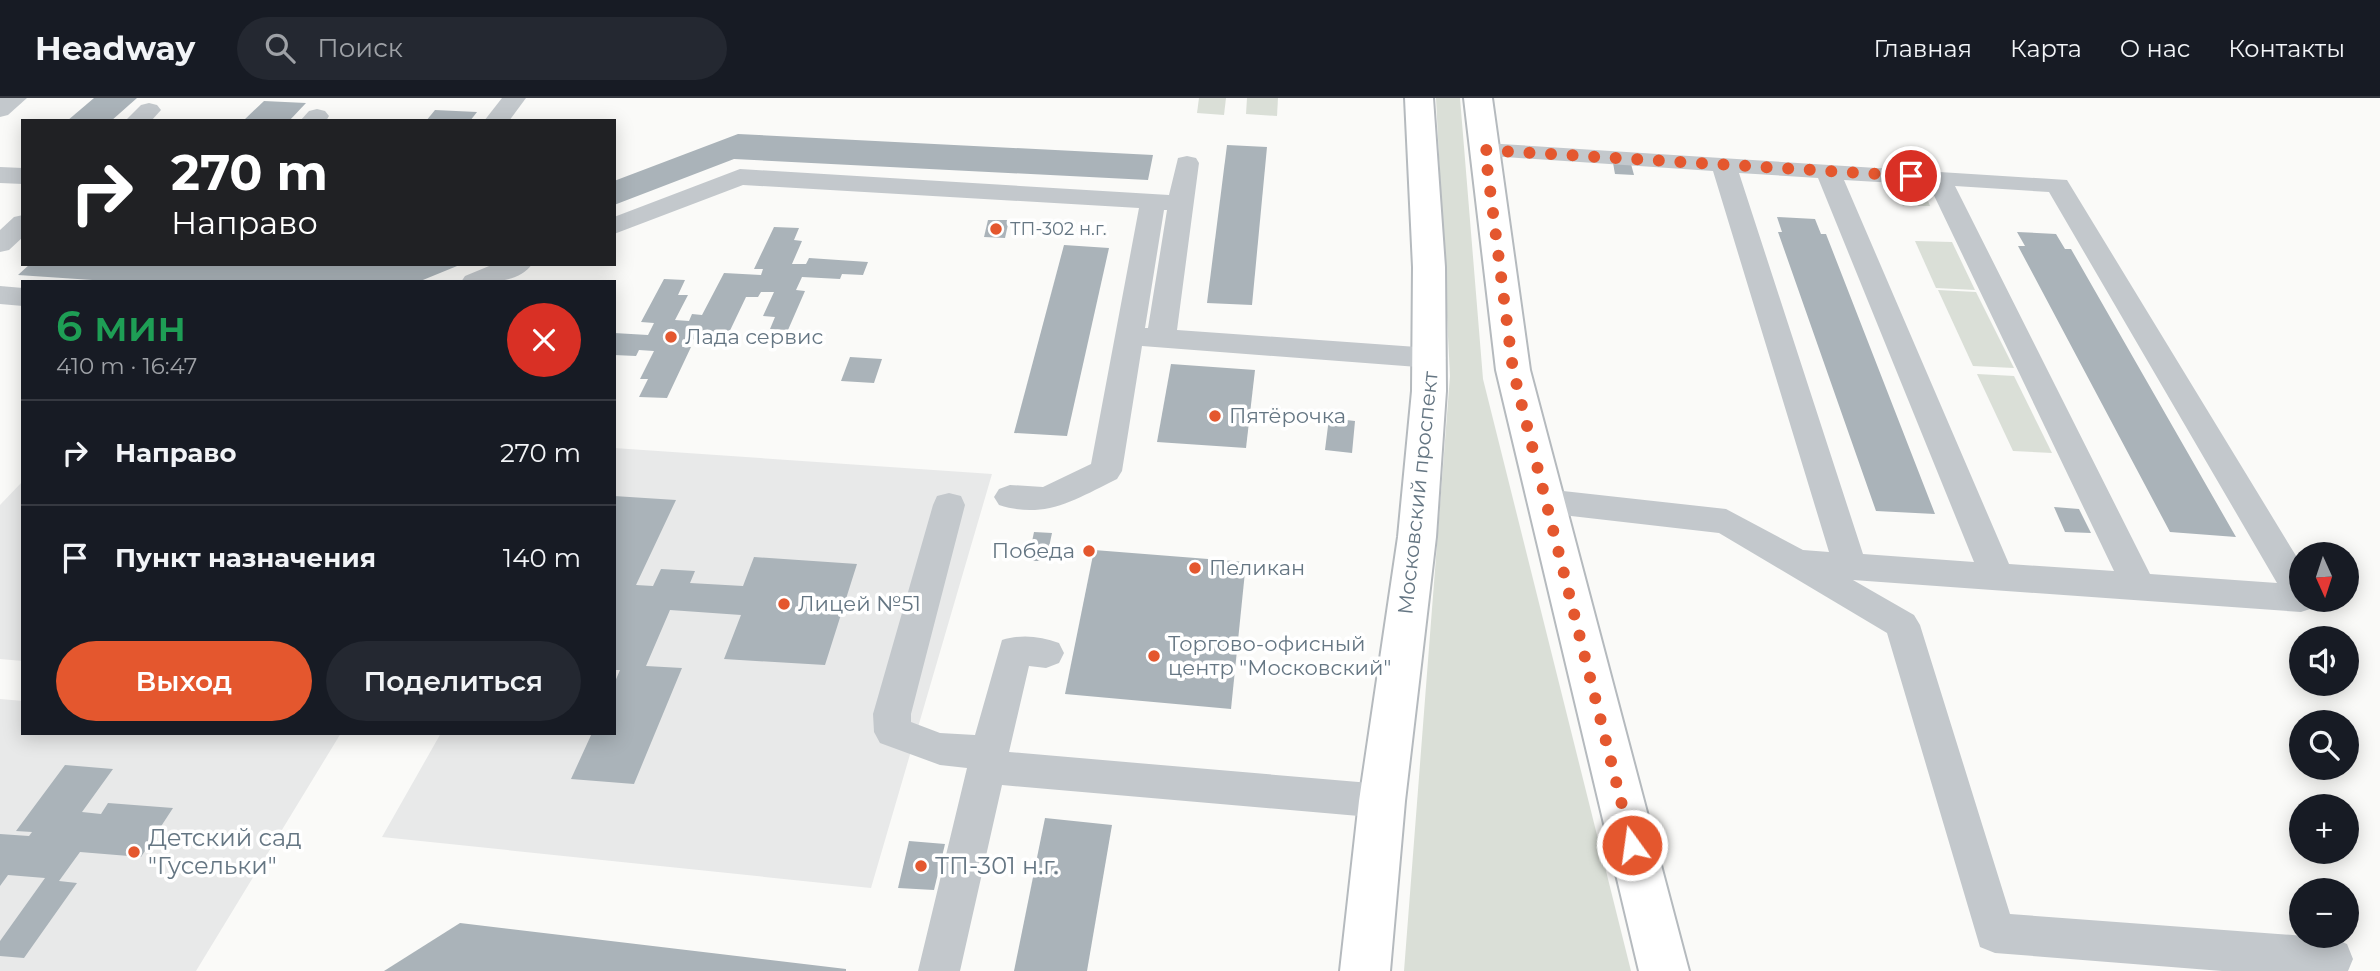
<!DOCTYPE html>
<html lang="ru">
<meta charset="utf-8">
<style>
body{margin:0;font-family:Montserrat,sans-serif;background:#242831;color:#f1f3f6;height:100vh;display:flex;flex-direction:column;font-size:26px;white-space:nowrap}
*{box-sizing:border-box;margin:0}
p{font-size:23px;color:#9ea1a6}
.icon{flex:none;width:38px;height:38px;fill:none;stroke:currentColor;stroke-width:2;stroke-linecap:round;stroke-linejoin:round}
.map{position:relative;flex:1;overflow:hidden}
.panel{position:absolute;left:21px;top:182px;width:595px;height:455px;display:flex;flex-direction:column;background:#171b24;border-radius:0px;box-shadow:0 4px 18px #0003}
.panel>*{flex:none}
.hud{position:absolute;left:21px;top:21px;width:595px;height:147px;border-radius:0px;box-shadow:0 4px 18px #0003;background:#202124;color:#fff;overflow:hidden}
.needle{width:46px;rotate:177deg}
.tools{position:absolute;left:2289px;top:444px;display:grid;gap:14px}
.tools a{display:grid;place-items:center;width:70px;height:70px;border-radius:50%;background:#171b24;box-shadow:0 4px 18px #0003;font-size:35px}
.pin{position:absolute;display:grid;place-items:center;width:60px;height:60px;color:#fff;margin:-30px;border:4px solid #fff;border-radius:50%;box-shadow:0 2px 7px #0007}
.me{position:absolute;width:77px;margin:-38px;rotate:346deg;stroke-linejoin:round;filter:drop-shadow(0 0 5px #0008)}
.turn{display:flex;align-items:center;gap:24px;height:147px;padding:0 35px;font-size:32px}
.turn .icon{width:91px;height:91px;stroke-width:2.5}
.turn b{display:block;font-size:49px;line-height:60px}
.round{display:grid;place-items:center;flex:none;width:74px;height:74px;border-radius:37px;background:#242831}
.summary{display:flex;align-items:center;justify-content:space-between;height:119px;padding:0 35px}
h1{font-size:42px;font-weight:600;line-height:52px;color:#1e9e55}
.primary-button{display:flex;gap:14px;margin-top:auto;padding:14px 35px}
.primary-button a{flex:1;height:80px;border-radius:42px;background:#e4572e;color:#fff;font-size:28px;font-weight:600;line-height:80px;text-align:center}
.primary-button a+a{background:#242831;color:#f1f3f6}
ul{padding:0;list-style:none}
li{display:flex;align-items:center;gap:21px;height:105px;padding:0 35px;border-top:2px solid #363941}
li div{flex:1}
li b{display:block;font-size:26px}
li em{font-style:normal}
header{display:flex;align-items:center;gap:42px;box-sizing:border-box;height:98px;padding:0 35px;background:#171b24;border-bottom:2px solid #363941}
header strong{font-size:33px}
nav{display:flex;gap:38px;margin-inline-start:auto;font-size:24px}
.search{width:490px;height:63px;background:#242831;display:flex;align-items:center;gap:18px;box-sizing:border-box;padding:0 24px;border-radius:38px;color:#9ea1a6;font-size:26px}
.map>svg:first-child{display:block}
.built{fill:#e8e9e9}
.green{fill:#dadfd7}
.building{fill:#aab3b9}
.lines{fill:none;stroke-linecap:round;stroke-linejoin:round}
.major-casing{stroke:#b5babe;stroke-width:4}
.minor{fill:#c3c8cc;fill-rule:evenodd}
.major{fill:#fff;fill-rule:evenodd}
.route{stroke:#e4572e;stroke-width:12;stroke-dasharray:0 21.6}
.poi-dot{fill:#e4572e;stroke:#fff;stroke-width:2.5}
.labels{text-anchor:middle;stroke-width:7;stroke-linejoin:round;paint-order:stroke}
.far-poi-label{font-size:18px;fill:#657683;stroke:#fff;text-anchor:start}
.poi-label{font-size:21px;fill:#657683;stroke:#fff;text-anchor:start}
.street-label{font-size:21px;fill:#657683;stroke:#fff}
.near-poi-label{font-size:24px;fill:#657683;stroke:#fff;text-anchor:start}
</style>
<header>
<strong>Headway</strong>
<div class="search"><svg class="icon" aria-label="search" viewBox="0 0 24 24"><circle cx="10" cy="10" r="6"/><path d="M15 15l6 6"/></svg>Поиск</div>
<nav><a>Главная</a><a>Карта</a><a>О нас</a><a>Контакты</a></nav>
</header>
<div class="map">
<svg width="2380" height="873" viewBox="0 0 2380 873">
<rect width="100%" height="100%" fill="#fafaf8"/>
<g class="built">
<path d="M 614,350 L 992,376 L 871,790 L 382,739 L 441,635 L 614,635 Z"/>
<path d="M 23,383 L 23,563 L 0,561 L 0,407 Z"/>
<path d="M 0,601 L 23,603 L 23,635 L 341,635 L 196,873 L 0,873 Z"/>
</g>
<g class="green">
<path d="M 1199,0 L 1226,0 L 1224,17 L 1197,15 Z"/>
<path d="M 1247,0 L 1278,0 L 1277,18 L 1246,16 Z"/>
<path d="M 1436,0 L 1460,0 L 1483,281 L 1631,873 L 1404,873 L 1450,278 Z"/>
<path d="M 1900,89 L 1924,93 L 1930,108 L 1903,108 L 1895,95 Z"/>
<path d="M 1915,143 L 1952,144 L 1975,192 L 1936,190 Z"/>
<path d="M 1938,192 L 1976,194 L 2014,270 L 1973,268 Z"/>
<path d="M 1977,276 L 2014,278 L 2052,355 L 2013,353 Z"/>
</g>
<g class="building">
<path d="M 94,0 L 137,0 L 111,23 L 67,23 Z"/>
<path d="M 264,3 L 306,5 L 289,23 L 243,23 Z"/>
<path d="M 435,12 L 477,14 L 470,23 L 426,23 Z"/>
<path d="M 738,36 L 1153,57 L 1148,82 L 734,61 L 614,107 L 614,83 Z"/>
<path d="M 1227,47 L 1267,49 L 1252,207 L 1207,205 Z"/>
<path d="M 1613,65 L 1631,66 L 1634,77 L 1615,76 Z"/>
<path d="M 1777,119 L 1815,121 L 1821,136 L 1826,136 L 1935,416 L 1876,413 L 1778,134 L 1782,134 Z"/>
<path d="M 988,122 L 1009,122 L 1005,140 L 984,139 Z"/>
<path d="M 774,129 L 799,130 L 794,142 L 802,143 L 792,166 L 806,166 L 809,160 L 868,164 L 863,177 L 842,176 L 840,181 L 802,179 L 796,192 L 805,193 L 788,232 L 770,231 L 775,219 L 763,218 L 774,194 L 761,194 L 758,199 L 746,199 L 725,243 L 686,241 L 682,249 L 691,249 L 667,300 L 639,299 L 648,281 L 640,281 L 654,253 L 639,252 L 636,258 L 614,257 L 614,235 L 648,237 L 654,225 L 641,224 L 664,181 L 685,182 L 678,197 L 688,197 L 675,222 L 689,223 L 692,216 L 702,217 L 724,175 L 761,177 L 763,171 L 754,171 Z"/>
<path d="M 2017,134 L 2056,136 L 2065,151 L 2071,151 L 2236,439 L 2170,434 L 2018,148 L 2025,148 Z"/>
<path d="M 1064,147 L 1109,150 L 1067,338 L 1014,335 Z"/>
<path d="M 30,166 L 389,168 L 462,166 L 418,184 L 122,184 L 18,177 Z"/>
<path d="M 850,259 L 882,261 L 874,285 L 841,283 Z"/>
<path d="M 1171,266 L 1255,272 L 1246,350 L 1157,344 Z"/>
<path d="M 1329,320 L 1355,323 L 1352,355 L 1325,352 Z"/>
<path d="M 614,398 L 676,402 L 636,487 L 653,488 L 661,471 L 695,473 L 690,485 L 743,488 L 754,459 L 857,466 L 825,567 L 724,561 L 741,517 L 670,512 L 646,568 L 682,570 L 634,686 L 571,681 L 592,635 L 614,635 L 614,586 L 620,572 L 614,572 Z"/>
<path d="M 2054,409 L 2079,411 L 2091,435 L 2065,434 Z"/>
<path d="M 1034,434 L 1052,435 L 1046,463 L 1028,463 Z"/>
<path d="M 1094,452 L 1246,464 L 1231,611 L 1065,596 Z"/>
<path d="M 65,667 L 113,671 L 82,714 L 101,716 L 108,705 L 173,710 L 141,759 L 80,754 L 59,783 L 77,785 L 24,860 L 0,858 L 0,843 L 45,780 L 8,777 L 0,788 L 0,736 L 29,738 L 32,734 L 16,733 Z"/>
<path d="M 1045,720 L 1112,727 L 1087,873 L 1014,873 Z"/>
<path d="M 909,743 L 945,746 L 934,792 L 898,790 Z"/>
<path d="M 460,825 L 846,871 L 846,873 L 384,873 Z"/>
</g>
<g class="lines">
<g class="major-casing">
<g id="major">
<path d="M 1405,0 L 1433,0 L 1445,169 L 1446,293 L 1436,439 L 1405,703 L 1390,873 L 1340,873 L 1359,703 L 1398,439 L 1412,293 L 1413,169 Z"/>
<path d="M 1464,0 L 1492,0 L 1530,272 L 1689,873 L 1639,873 L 1496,272 Z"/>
</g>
</g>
<g class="minor">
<path d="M 0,0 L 27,0 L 8,17 L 0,19 Z"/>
<path d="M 502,0 L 526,0 L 509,23 L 484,23 Z"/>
<path d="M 149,5 L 157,7 L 161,12 L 151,23 L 125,23 L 141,7 Z"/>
<path d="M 317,11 L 325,13 L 329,18 L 326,23 L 300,23 L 309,13 Z"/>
<path d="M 1485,45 L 2067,82 L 2301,466 L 2301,502 L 2317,502 L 2313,510 L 2301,514 L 1853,482 L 1914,517 L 1920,527 L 2010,816 L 2332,840 L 2347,846 L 2353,861 L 2348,873 L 2222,873 L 1995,855 L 1980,849 L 1887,535 L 1719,435 L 1545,415 L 1534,411 L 1529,403 L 1534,395 L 1545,391 L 1726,411 L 1803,452 L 1829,454 L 1713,73 L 1476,57 L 1473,52 L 1476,47 ZM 1739,75 L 1818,80 L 1974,464 L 1863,456 ZM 1844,82 L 1929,87 L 2114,473 L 2009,466 ZM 1955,88 L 2049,94 L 2277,485 L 2150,476 Z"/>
<path d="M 1187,58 L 1196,60 L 1199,65 L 1177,232 L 1431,250 L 1441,253 L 1446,260 L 1441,267 L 1431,270 L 1142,248 L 1122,373 L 1117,381 C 1076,401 1046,422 999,407 L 994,399 L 999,391 L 1010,387 L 1043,389 L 1091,366 L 1139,110 L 743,87 L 614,136 L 614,119 L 740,71 L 1169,97 L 1178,60 ZM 1164,112 L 1167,112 L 1148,230 L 1145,230 Z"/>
<path d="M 0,69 L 23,70 L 23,86 L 0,85 Z"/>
<path d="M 23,117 L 23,139 L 9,152 L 0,154 L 0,132 L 14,119 Z"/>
<path d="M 494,166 L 532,166 C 518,187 483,184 461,184 L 465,178 Z"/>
<path d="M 0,188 L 23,190 L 23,208 L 0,206 Z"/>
<path d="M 949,395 L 961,398 L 965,407 L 911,616 L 911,624 L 940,635 L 975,637 L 1002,542 C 1021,536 1040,538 1059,545 L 1064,555 L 1059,565 L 1046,570 L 1029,568 L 1009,654 L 1382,686 L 1396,691 L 1402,703 L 1396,715 L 1382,720 L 1002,687 L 960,873 L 918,873 L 967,670 L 940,667 L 880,645 L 874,634 L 873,616 L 933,407 L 937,398 Z"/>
</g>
<use href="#major" class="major"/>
</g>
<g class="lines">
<path class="route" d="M 1632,747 L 1513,272 L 1485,52 L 1911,78"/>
</g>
<g class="poi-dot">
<circle cx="996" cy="131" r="7"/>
<circle cx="671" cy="239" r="7"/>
<circle cx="1215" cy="318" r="7"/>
<circle cx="1089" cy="453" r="7"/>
<circle cx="1195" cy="470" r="7"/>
<circle cx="784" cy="506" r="7"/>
<circle cx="1154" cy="558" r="7"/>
<circle cx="134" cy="754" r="7"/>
<circle cx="921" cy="768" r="7"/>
</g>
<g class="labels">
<g class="far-poi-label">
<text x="1010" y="137">ТП-302 н.г.</text>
</g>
<g class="poi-label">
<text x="685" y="246">Лада сервис</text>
<text x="1229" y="325">Пятёрочка</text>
<text x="1075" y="460" text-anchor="end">Победа</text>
<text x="1209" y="477">Пеликан</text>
<text x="798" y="513">Лицей №51</text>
<text x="1168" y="553">Торгово-офисный<tspan x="1168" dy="24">центр "Московский"</tspan></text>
</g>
<g class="street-label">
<text transform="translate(1418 395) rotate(-84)" y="7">Московский проспект</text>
</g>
<g class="near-poi-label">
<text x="148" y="748">Детский сад<tspan x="148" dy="28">"Гусельки"</tspan></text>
<text x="935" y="776">ТП-301 н.г.</text>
</g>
</g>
</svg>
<div class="tools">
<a><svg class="needle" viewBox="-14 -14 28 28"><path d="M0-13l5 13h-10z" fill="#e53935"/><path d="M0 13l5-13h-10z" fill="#9ea1a6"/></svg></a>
<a><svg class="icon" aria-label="sound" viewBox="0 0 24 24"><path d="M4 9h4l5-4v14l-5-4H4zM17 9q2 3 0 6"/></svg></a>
<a><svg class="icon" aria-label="search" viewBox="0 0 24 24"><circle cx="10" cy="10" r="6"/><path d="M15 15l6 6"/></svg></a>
<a>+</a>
<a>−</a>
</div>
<div class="pin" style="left:1911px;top:78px;background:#d93025"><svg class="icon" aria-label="arrive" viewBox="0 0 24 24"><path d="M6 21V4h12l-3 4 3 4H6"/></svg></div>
<svg class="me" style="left:1632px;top:747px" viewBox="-20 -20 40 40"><circle r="17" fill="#e4572e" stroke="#fff" stroke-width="3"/><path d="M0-11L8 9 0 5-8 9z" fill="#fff"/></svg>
<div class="hud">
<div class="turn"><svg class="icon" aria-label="right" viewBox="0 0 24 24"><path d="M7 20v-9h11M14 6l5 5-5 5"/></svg><div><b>270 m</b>Направо</div></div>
</div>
<section class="panel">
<div class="summary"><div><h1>6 мин</h1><p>410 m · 16:47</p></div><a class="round" style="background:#d93025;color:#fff"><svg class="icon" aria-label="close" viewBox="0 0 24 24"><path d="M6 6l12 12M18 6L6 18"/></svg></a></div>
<ul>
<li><svg class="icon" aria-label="right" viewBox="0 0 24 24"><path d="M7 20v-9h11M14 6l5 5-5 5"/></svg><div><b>Направо</b></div><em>270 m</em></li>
<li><svg class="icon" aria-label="arrive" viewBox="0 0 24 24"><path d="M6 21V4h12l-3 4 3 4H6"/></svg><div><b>Пункт назначения</b></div><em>140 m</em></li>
</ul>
<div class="primary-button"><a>Выход</a><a>Поделиться</a></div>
</section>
</div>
